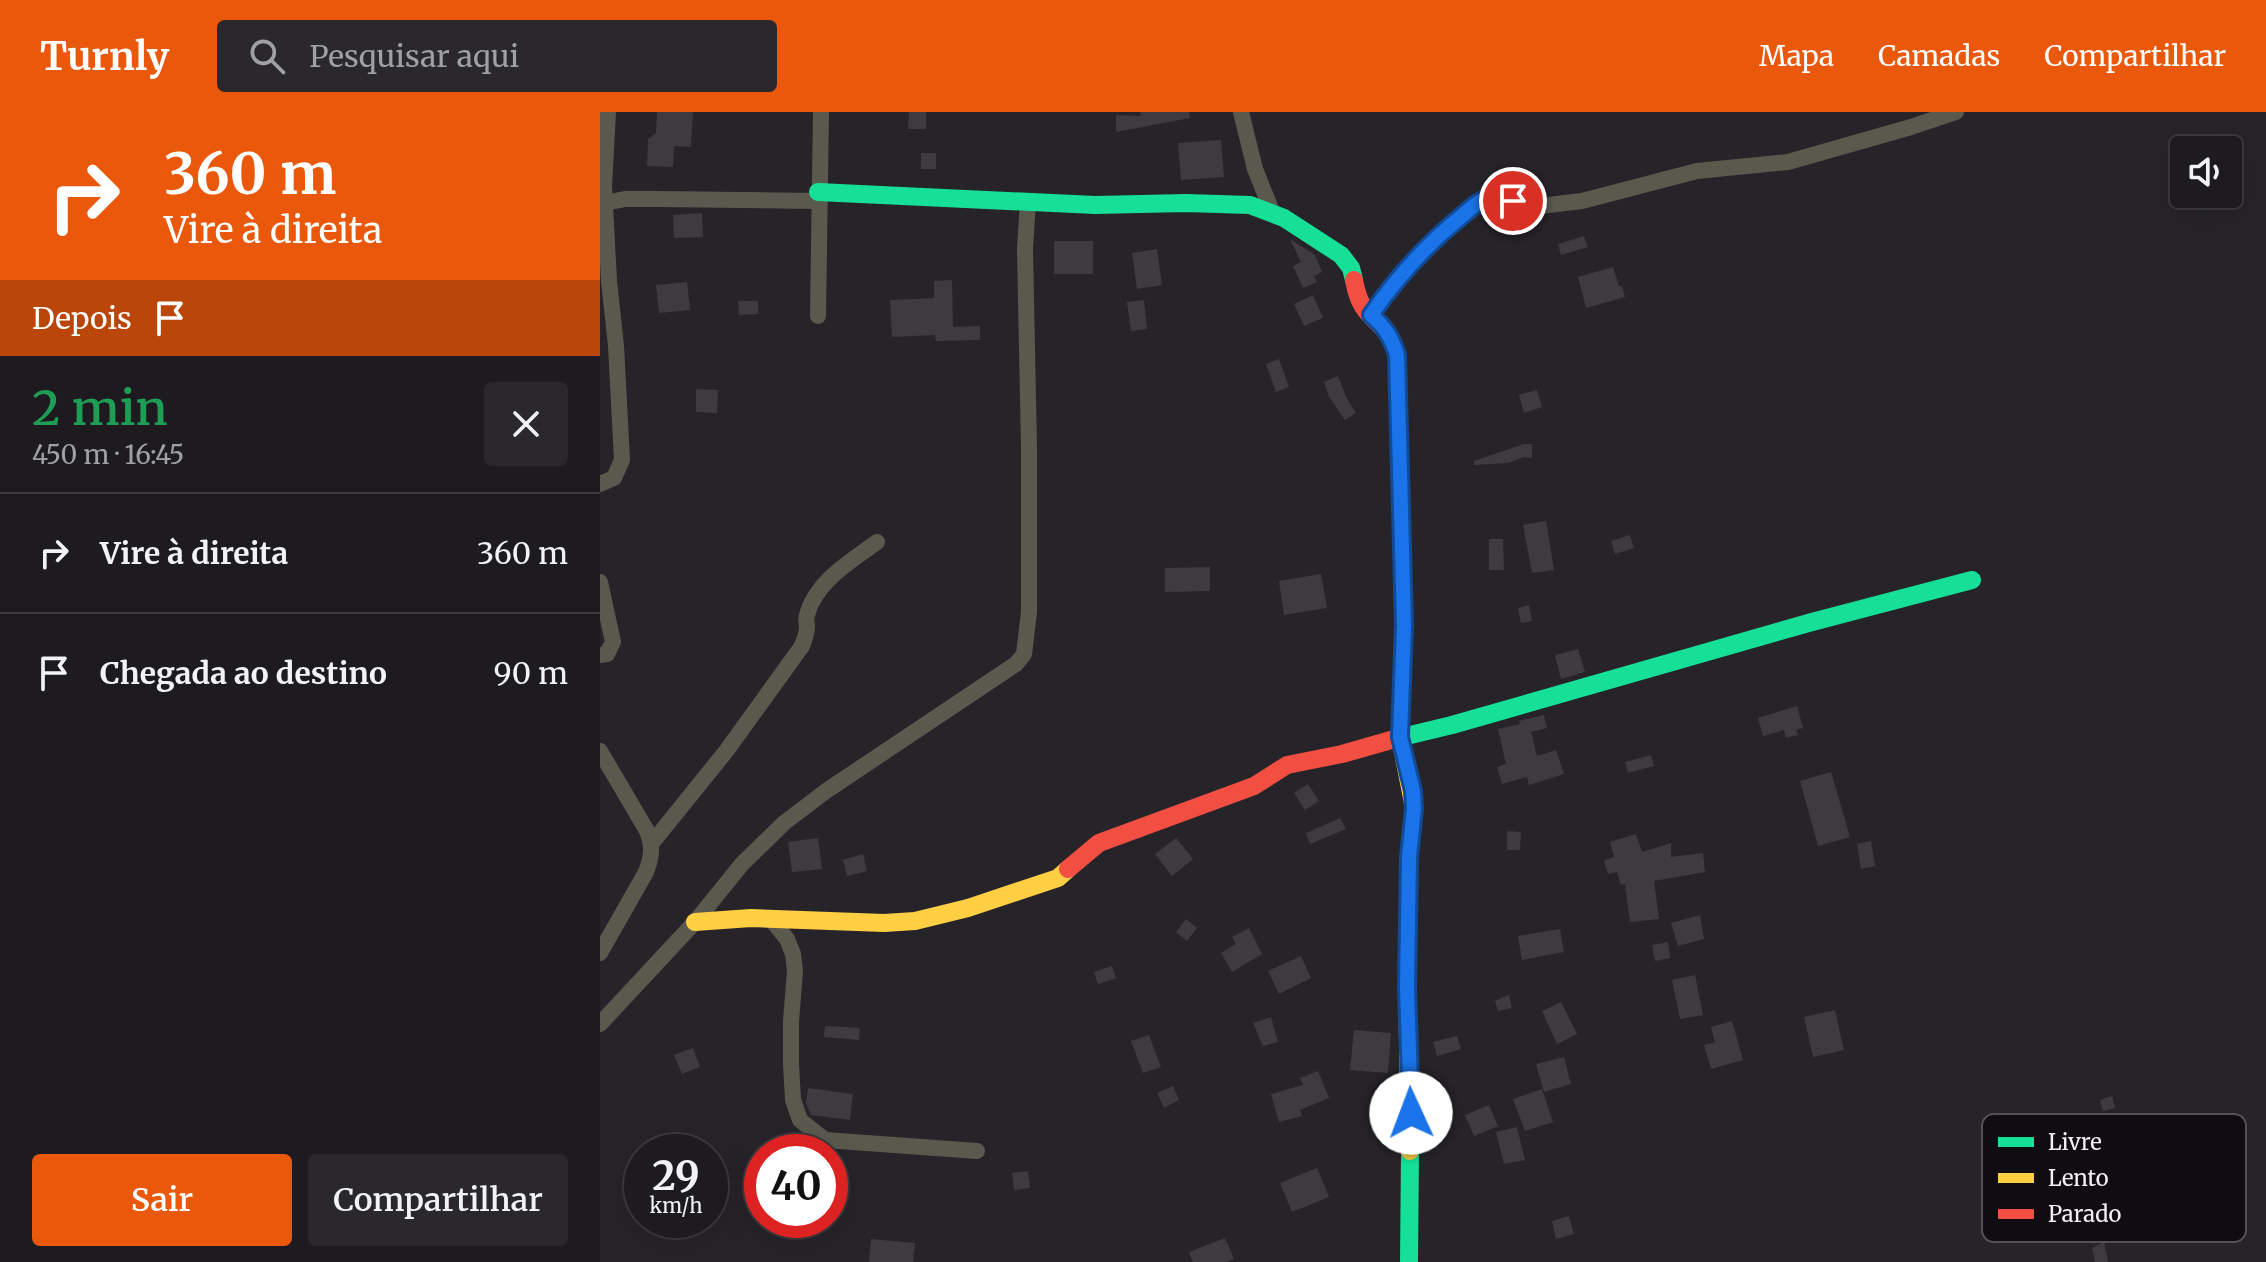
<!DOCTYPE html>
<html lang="pt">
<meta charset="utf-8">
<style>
body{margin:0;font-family:Merriweather,serif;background:#2a282c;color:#f1f3f6;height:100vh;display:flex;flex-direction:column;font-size:30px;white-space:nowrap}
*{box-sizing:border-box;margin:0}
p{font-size:26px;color:#a0a1a4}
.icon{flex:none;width:44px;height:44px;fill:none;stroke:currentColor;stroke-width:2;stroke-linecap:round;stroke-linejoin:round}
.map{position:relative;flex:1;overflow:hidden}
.side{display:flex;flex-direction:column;background:#1d1b1f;width:600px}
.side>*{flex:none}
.hud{background:#ea580c;color:#fff;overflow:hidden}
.fabs{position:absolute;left:1570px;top:24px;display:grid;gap:16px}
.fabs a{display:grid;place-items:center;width:72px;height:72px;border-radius:8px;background:#1d1b1f;box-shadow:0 8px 32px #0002,0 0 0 2px #3b393d;font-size:40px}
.speed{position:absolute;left:24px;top:1022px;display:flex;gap:16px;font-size:40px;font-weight:700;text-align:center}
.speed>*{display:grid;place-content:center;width:104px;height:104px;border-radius:50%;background:#1d1b1f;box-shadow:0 8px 32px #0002,0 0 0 2px #3b393d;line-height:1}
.speed small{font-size:20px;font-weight:400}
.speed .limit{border:12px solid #d22;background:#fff;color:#111}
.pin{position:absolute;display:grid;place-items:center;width:68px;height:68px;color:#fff;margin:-34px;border:4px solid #fff;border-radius:50%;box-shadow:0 2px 8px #0007}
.me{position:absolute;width:88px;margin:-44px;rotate:358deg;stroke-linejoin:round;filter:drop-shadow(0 0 6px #0008)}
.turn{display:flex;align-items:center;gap:28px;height:168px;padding:0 32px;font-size:36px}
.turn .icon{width:104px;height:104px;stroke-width:2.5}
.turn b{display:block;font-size:56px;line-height:68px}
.then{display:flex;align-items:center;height:76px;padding:0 32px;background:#0003;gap:16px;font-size:30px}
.round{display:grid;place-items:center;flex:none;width:84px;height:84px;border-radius:8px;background:#2a282c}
.headline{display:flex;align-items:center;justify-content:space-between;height:136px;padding:0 32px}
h1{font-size:48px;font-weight:600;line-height:60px;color:#1e9e55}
.primary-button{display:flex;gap:16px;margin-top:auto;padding:16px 32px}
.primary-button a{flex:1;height:92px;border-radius:8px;background:#ea580c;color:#fff;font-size:32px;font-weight:600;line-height:92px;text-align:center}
.primary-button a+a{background:#2a282c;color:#f1f3f6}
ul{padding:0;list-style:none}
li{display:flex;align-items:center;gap:24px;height:120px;padding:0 32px;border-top:2px solid #3b393d}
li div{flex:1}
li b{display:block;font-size:30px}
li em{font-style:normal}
header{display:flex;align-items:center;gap:48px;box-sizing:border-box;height:112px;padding:0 40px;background:#ea580c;color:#fff}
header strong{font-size:38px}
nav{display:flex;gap:44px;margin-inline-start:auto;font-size:28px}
.search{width:560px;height:72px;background:#2a282c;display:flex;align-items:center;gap:20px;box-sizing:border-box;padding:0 28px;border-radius:8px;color:#a0a1a4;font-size:30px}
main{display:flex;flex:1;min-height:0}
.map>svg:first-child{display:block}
.building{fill:#3d3b3f}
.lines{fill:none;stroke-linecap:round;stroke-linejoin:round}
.street{stroke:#5a594e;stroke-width:16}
.fast{stroke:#16e098;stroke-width:18}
.slow{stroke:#ffcf43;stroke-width:18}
.jam{stroke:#f24e42;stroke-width:18}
.route-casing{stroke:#114b97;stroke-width:20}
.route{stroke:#1a73e8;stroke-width:14}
.key{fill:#0f0d11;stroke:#535156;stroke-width:2}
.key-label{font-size:22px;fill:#f3eff6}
</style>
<header>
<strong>Turnly</strong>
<div class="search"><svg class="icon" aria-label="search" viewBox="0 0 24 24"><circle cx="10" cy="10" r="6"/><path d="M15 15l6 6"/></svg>Pesquisar aqui</div>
<nav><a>Mapa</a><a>Camadas</a><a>Compartilhar</a></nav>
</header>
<main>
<section class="side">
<div class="hud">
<div class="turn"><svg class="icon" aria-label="right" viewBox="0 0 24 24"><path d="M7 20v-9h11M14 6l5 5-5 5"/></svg><div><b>360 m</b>Vire à direita</div></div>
<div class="then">Depois<svg class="icon" aria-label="arrive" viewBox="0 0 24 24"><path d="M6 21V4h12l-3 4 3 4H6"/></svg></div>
</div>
<div class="headline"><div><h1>2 min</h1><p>450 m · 16:45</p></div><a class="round"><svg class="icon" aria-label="close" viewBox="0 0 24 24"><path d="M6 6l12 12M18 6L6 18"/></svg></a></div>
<ul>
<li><svg class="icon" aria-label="right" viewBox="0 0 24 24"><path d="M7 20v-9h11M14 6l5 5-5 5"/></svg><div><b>Vire à direita</b></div><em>360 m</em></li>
<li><svg class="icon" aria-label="arrive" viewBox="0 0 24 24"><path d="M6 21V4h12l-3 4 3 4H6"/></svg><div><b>Chegada ao destino</b></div><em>90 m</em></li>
</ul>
<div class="primary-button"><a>Sair</a><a>Compartilhar</a></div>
</section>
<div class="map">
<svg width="1666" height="1150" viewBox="0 0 1666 1150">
<rect width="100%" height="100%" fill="#272429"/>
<g class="building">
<path d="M 57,0 L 93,0 L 91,35 L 74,34 L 73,55 L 47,54 L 48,27 L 56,21 Z"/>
<path d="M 309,0 L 326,0 L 326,17 L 308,17 Z"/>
<path d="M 540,0 L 589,0 L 590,6 L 516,20 L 516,3 L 541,4 Z"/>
<path d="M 621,28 L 624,65 L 581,68 L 578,31 Z"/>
<rect x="321" y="41" width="15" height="16"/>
<path d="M 102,101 L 103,125 L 74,126 L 73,103 Z"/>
<path d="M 984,124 L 988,135 L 961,143 L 958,132 Z"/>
<path d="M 690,127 L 715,143 L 722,160 L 714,164 L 717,170 L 703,176 L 693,154 L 701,150 Z"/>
<rect x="454" y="129" width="39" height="33"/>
<path d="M 557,137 L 562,173 L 537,177 L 532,141 Z"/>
<path d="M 1013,155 L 1019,174 L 1022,174 L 1025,185 L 986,196 L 978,165 Z"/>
<path d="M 352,168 L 353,215 L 380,214 L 380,228 L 336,229 L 335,223 L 292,225 L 290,188 L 334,186 L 334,169 Z"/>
<path d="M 87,170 L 90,198 L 59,201 L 56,173 Z"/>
<path d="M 713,183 L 723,206 L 704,214 L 694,192 Z"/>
<path d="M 544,188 L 547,217 L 531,219 L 527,190 Z"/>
<path d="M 138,189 L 158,189 L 158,202 L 139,203 Z"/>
<path d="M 679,247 L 689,275 L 676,280 L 666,252 Z"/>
<path d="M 738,264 L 746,285 L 756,301 L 745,308 L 729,285 L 724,270 Z"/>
<path d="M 96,277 L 118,278 L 117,301 L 96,300 Z"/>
<path d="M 937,278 L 942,295 L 924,301 L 919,283 Z"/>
<path d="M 924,332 L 932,332 L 932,346 L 924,345 L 908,351 L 874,353 L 874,349 Z"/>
<path d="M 946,409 L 954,458 L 932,461 L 923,413 Z"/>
<path d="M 1030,423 L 1034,436 L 1015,442 L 1011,429 Z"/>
<path d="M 889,427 L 903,427 L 904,458 L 889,458 Z"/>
<path d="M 610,455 L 610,479 L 565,480 L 565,456 Z"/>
<path d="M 721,462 L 727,496 L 684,503 L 679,469 Z"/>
<path d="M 929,493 L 932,509 L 921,511 L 918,496 Z"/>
<path d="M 978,537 L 985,560 L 961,567 L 955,543 Z"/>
<path d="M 1197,594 L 1203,616 L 1196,618 L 1198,623 L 1186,626 L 1184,618 L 1163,624 L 1158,606 Z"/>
<path d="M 944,603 L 947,616 L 931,620 L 937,644 L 956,638 L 964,662 L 929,673 L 927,665 L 902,672 L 897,655 L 906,652 L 898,617 L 920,612 L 919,609 Z"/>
<path d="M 1051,643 L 1054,654 L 1028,661 L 1025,650 Z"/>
<path d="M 1231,660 L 1250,725 L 1218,734 L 1200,669 Z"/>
<path d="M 708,672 L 719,689 L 705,698 L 694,681 Z"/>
<path d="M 740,706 L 746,717 L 710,732 L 706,721 Z"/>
<path d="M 907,719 L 921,720 L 920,738 L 907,738 Z"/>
<path d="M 1036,722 L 1042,740 L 1071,731 L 1071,745 L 1103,741 L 1105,760 L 1054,769 L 1059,807 L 1030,810 L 1025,772 L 1021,773 L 1017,760 L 1008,762 L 1004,748 L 1014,745 L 1010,730 Z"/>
<path d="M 218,726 L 222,757 L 192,760 L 188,730 Z"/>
<path d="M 576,726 L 593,747 L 572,764 L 555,742 Z"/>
<path d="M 1271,729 L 1275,754 L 1261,757 L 1257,732 Z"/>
<path d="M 263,742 L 267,759 L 247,764 L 243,748 Z"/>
<path d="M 1100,803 L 1104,827 L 1078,834 L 1071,811 Z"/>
<path d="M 586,807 L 597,816 L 587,829 L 576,820 Z"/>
<path d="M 649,816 L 662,842 L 632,860 L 621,841 L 636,832 L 632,825 Z"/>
<path d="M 960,817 L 964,840 L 922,848 L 918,824 Z"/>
<path d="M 1068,830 L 1070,846 L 1055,849 L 1052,833 Z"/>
<path d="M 701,844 L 711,866 L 679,882 L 668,859 Z"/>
<path d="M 512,854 L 516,866 L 498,872 L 494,860 Z"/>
<path d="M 1095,863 L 1103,903 L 1080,907 L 1072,868 Z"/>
<path d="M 909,883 L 912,896 L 898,899 L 895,889 Z"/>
<path d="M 961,890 L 977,922 L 957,932 L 942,899 Z"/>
<path d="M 1235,898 L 1244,938 L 1213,945 L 1204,905 Z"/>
<path d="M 671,905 L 678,930 L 663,934 L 653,911 Z"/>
<path d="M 1132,909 L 1143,948 L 1111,957 L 1104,933 L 1115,930 L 1111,915 Z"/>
<path d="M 225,914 L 260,916 L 259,928 L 224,925 Z"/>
<path d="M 754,918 L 791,921 L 788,961 L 750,958 Z"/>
<path d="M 549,923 L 561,955 L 543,961 L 531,929 Z"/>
<path d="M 857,924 L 861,937 L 837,944 L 833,930 Z"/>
<path d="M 93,936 L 100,955 L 82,962 L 74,943 Z"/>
<path d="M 964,945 L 971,972 L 944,980 L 936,952 Z"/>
<path d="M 718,959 L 729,986 L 700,998 L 702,1004 L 679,1010 L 671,982 L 703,973 L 700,966 Z"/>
<path d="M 573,974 L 579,988 L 564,996 L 557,981 Z"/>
<path d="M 208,976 L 253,982 L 250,1008 L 211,1003 L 206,991 Z"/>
<path d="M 942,977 L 953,1010 L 925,1019 L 913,987 Z"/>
<path d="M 1512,984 L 1515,996 L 1503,999 L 1500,988 Z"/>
<path d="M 889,993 L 898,1014 L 874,1024 L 865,1003 Z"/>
<path d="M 917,1015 L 925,1048 L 904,1052 L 896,1020 Z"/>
<path d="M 717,1056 L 729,1085 L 692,1100 L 680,1071 Z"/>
<path d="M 428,1059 L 430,1076 L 414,1078 L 412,1061 Z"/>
<path d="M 969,1104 L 974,1122 L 956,1127 L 952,1109 Z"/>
<path d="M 625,1126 L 634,1147 L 625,1150 L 593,1150 L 589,1140 Z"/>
<path d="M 271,1127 L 315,1131 L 313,1150 L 269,1150 Z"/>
<path d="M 1504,1130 L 1508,1150 L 1495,1150 L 1492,1136 Z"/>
</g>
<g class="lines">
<g class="street">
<path d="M 641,0 L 655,57 L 673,102"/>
<path d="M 5,91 L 25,87 L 57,87 L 218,89"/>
<path d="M 771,203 L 798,165 L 849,114 L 882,88 L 896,85 L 940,94 L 982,89 L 1097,59 L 1188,50 L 1311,15 L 1356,0"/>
<path d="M 218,204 L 221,0"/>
<path d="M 0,372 L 14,366 L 22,348 L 16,234 L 9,169 L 4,74 L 8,0"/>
<path d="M 0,470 L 13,530 L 7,542 L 0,543"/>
<path d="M 0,639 L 47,719 C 53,734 52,745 46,760 L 0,841"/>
<path d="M 52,731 L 127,638 L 202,534 C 204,528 207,522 207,515 C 207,508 205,510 207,503 C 215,470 251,449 277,430"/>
<path d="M 171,807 L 187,827 L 193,842 L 195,859 L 191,909 L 191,952 L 193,988 L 200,1008 L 225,1028 L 377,1039"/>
<path d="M 0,912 L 95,810 L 142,752 L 184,711 L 226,679 L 416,552 L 424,542 L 429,500 L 429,336 L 425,137 L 428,89"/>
</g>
<g class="fast">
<path d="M 218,80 L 495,93 L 586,91 L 650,93 L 684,106 L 741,143 L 751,156 L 754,168"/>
<path d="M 798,626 L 852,613 L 1212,510 L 1372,468"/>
<path d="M 809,1150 L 810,1039"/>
</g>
<g class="slow">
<path d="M 802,565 L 800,625 L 814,696 L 809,745 L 807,876 L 810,1039"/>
<path d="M 95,810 L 151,806 L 284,811 L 315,809 L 368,796 L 458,766 L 468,757"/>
</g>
<g class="jam">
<path d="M 754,168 C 756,180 759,191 767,200 C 782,217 790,218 797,243 L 804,513 L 802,565"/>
<path d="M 468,757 L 499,731 L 654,674 L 687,653 L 742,642 L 798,626"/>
</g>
</g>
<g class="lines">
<g class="route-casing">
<path id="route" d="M 811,1001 L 807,876 L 809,745 L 814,696 L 813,679 L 800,625 L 804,513 L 797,243 C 792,226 785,215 771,203 C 797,165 827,132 863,103 C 869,98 876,91 883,88 C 893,83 903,87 913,89"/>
</g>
<use href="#route" class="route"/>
</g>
<rect x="1382" y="1002" width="264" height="128" rx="12" class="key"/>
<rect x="1398" y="1025" width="36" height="10" fill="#16e098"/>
<rect x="1398" y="1061" width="36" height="10" fill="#ffcf43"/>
<rect x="1398" y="1097" width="36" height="10" fill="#f24e42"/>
<g class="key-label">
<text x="1448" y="1038">Livre</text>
<text x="1448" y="1074">Lento</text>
<text x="1448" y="1110">Parado</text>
</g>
</svg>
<div class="fabs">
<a><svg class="icon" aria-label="sound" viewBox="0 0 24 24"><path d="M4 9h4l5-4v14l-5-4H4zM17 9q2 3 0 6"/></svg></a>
</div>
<div class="speed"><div>29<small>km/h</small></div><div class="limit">40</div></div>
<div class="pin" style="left:913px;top:89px;background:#d93025"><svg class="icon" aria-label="arrive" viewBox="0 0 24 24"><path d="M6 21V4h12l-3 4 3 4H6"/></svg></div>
<svg class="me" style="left:811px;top:1001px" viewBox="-20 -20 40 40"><circle r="19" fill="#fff"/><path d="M0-13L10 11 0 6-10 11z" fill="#1a73e8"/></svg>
</div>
</main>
